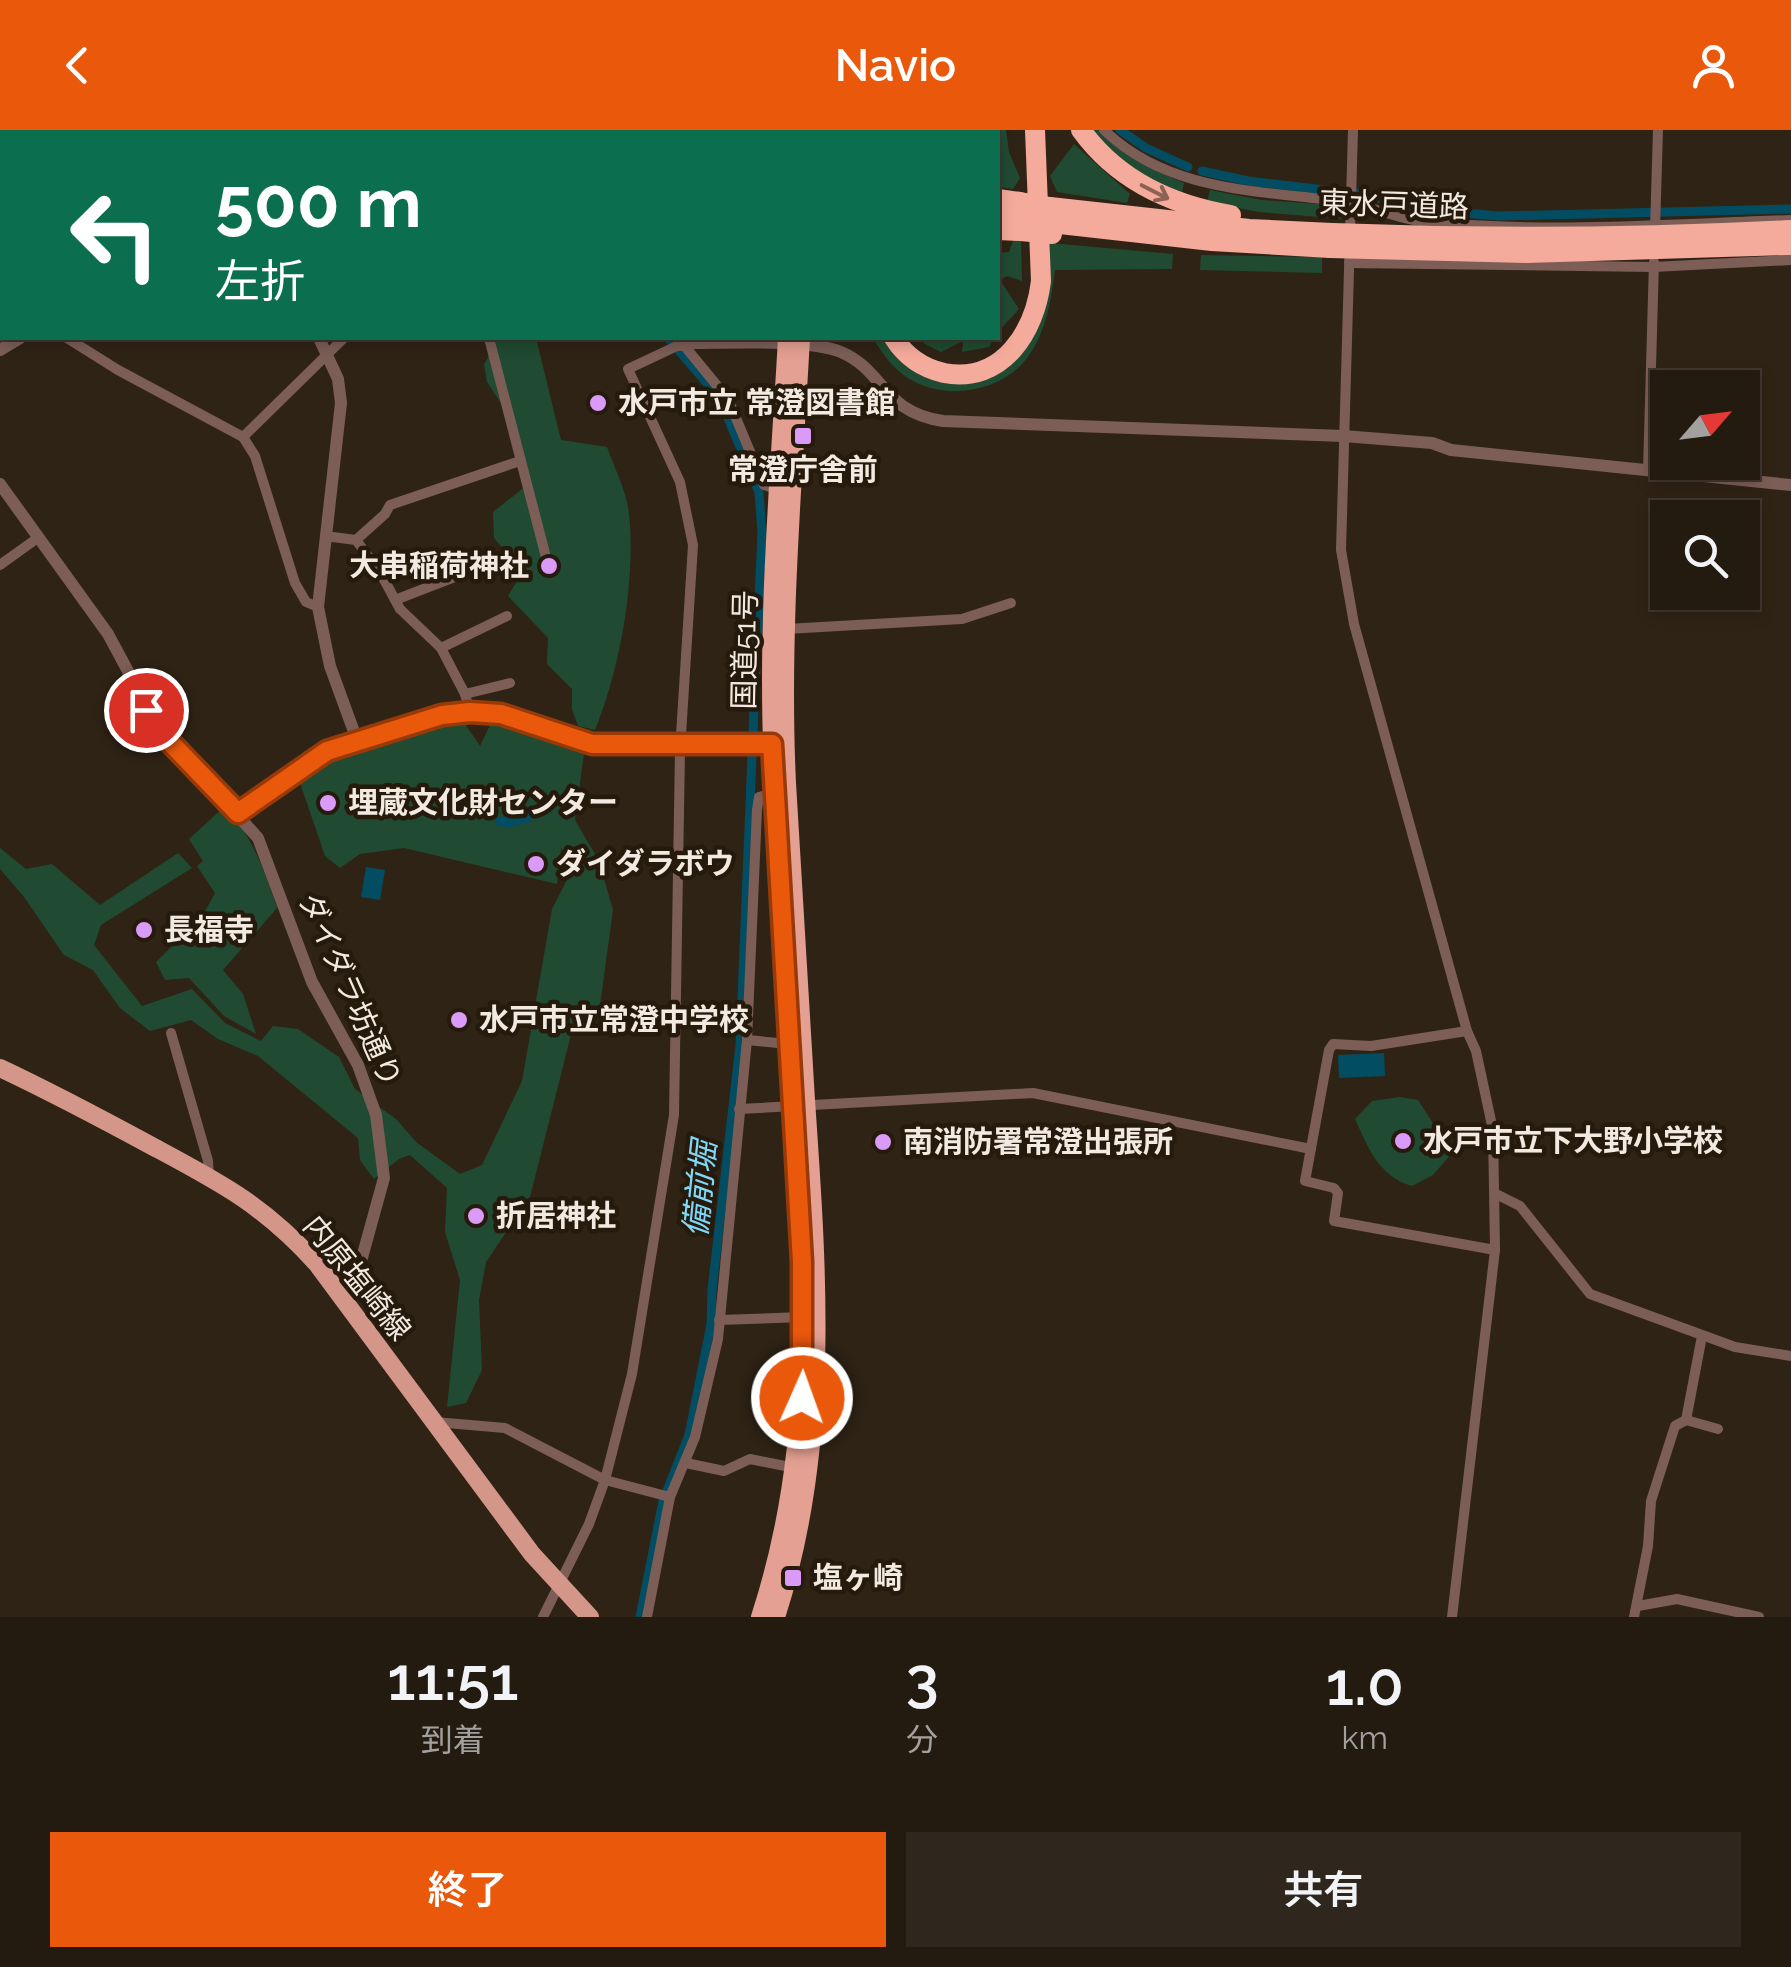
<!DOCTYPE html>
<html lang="ja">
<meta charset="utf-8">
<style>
body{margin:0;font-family:Raleway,"Noto Sans JP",sans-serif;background:#2f271e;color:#f1f3f6;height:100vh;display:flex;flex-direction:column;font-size:38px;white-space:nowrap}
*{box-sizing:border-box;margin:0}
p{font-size:32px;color:#a3a19f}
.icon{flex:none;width:55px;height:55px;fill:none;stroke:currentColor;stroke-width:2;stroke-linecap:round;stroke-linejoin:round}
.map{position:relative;height:1487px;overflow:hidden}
.details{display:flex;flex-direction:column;background:#231a10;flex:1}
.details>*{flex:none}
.top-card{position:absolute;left:0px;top:0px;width:1000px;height:210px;box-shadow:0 5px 15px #0003,0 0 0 2px #403830;background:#0b6e4f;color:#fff;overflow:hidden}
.needle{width:65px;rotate:62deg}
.fabs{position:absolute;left:1650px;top:240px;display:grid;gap:20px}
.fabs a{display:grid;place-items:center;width:110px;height:110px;border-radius:0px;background:#231a10;box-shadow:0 5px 15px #0003,0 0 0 2px #403830;font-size:50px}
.pin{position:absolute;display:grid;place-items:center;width:85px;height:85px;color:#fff;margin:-42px;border:5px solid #fff;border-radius:50%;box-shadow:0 2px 10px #0007}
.me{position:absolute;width:110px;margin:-55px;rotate:2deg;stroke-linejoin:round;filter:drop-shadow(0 0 8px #0008)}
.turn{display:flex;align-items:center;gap:35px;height:210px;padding:0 50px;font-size:45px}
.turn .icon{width:130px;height:130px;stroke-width:2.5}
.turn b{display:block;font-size:70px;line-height:85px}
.eta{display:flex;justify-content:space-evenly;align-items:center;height:170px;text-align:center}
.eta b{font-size:60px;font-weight:600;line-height:70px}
.action{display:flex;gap:20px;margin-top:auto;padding:20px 50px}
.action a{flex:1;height:115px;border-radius:0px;background:#ea580c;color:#fff;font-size:40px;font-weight:600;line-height:115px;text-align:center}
.action a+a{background:#2f271e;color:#f1f3f6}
header{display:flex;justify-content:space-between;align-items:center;height:130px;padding:0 50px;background:#ea580c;color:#fff;font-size:45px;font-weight:600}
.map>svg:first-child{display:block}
.green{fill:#204b32}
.water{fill:#034d62}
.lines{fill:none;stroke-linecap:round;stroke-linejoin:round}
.canal{stroke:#034d62;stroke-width:9}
.minor{stroke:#7c5e57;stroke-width:10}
.tertiary{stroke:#7c5e57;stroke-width:12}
.primary{stroke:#d39688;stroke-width:18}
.trunk{stroke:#e4a092;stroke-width:18}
.motorway{stroke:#f5ab9b;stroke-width:20}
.motorway-bridge{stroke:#f5ab9b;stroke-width:20}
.oneway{stroke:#8d6254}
.route-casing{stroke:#983908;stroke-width:25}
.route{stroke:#ea580c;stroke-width:18}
.poi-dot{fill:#da9af7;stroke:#251a0c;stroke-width:4}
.labels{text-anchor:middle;stroke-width:9;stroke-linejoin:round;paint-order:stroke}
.street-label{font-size:30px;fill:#f2e9e0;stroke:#251a0c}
.poi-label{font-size:30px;font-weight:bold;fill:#f2e9e0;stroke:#251a0c;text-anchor:start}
.water-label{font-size:32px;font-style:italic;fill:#7fd8f9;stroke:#251a0c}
</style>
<header><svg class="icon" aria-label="back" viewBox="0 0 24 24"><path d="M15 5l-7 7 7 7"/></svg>Navio<svg class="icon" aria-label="person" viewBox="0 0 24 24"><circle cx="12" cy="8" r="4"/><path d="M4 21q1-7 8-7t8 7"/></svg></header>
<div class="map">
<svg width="1791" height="1487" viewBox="0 0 1791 1487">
<rect width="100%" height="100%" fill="#2f2315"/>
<g class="green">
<path d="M 994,0 L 1006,0 L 1009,22 L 1020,48 L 1013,59 L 998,57 L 998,2 L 991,2 Z"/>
<path d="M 1092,0 L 1100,0 C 1125,25 1151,39 1184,53 L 1182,63 C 1145,51 1118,29 1092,0 Z"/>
<path d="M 1074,14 L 1130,64 L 1127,73 L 1057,62 L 1050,46 Z"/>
<path d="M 1210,60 L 1262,70 L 1344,76 L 1344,89 L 1259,82 L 1207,72 Z"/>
<path d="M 1013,111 L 1021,111 L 1022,151 L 1007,146 L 1000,150 L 1019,179 L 998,202 L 998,123 L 1009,122 Z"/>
<path d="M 1050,113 L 1173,124 L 1172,139 L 1055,140 C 1051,170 1046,203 1027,228 C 1003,261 950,270 915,252 C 896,243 883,225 873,208 L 883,208 C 916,254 962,271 1011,233 L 1050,136 Z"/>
<path d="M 1201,125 L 1322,127 L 1322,143 L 1200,140 Z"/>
<path d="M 492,208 L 536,208 L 561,310 L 607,317 C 614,337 627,362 629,384 C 636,450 620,539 595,600 L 578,596 L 572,579 L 572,559 L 547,534 L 548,508 L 508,466 L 517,451 L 519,437 L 494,408 L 493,382 L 531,352 L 514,293 L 487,252 L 484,234 L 496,214 Z"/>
<path d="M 920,208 L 994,208 L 989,217 L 962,222 L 963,211 L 941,222 L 925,214 Z"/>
<path d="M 493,589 L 555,614 L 584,623 L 575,690 L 599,731 L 613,780 L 599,883 L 576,885 L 530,1067 L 486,1132 L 479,1170 L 482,1240 L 466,1273 L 447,1277 L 460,1150 L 445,1102 L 447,1058 L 410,1025 L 399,1029 L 374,1049 L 360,1030 L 358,1008 L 258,926 L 218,909 L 191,890 L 150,901 L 120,878 L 93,840 L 64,825 L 24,767 L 0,739 L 0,718 L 26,739 L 52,734 L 100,775 L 178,723 L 192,738 L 101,795 L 94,815 L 142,876 L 192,859 L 225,893 L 261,911 L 273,896 L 298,899 L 339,927 L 355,959 L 396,989 L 416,1012 L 460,1044 L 482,1035 L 522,951 L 552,779 L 574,736 L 561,718 L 557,754 L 404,718 L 360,724 L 340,738 L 325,726 L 299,650 L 331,631 L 447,593 L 465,594 L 480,616 Z"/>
<path d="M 225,676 C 253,708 264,739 277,778 L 223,840 L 243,864 L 256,904 L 224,886 L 189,848 L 165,850 L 156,832 L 203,785 L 215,763 L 197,736 L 203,731 L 189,709 Z"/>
<path d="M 1400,967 L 1418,970 L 1452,1023 L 1433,1045 L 1412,1056 C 1379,1047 1368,1017 1355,989 L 1372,971 Z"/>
</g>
<g class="water">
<path d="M 533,675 L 532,691 L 508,698 L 496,695 L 495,688 L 516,684 L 521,679 Z"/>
<path d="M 366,737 L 385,740 L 380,770 L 361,767 Z"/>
<path d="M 1384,923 L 1385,946 L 1339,948 L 1338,925 Z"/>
</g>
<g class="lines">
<g class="canal">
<path d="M 551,0 L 552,2"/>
<path d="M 1120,0 L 1146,18 L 1188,37"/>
<path d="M 1202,41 L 1248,51 L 1342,62"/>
<path d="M 1358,63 L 1420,79 L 1498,86 L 1791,79"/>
<path d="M 668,208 L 719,267 L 759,362 L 762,403 L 753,601"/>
<path d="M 640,1487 L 663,1371 L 689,1305 L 711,1194 L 712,1160 L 740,915 L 752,626"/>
</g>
<g class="minor">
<path d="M 491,0 L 491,2"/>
<path d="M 557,0 L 559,2"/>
<path d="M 814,0 L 842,2"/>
<path d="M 1104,0 C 1170,64 1263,60 1346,72 C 1371,76 1394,88 1420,91 C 1542,104 1668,94 1791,90"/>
<path d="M 1353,0 L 1341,420 L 1354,494 L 1467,901 L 1476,921 L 1493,1000 L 1495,1120 L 1452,1487"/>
<path d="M 79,2 L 98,0"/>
<path d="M 254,2 L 258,0"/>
<path d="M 950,2 L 955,0"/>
<path d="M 0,18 L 2,17"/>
<path d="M 1655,100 L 1658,0"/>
<path d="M 1349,133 L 1653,137 L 1791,130"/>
<path d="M 67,208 L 118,240 L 243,307 L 255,326 L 295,453 L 306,472 L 318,477"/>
<path d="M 489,208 L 547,431"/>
<path d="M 678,208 L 728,269 L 764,355 L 779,360"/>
<path d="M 243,307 L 344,208"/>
<path d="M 1648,340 L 1654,132"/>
<path d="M 325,406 L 356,410 L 380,442 L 400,479 L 441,518 L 465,564 L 470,582"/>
<path d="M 356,410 L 385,384 L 390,375 L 520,331"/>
<path d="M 0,435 L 39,407"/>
<path d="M 395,470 L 465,443"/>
<path d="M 786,499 L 962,489 L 1011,473"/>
<path d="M 441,518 L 507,486"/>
<path d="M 465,564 L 510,553"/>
<path d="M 1467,901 L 1371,916 L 1333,914 L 1329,920 L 1305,1051 L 1334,1058 L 1338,1063 L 1334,1091 L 1495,1120"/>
<path d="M 171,903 L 208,1031 L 209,1046"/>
<path d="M 747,910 L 789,914"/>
<path d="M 739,979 L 1033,963 L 1311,1019"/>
<path d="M 1496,1064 L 1520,1076 L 1590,1164 L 1735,1217 L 1791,1226"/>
<path d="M 719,1190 L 803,1187"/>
<path d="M 1686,1290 L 1702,1206"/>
<path d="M 435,1292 L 505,1298 L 605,1350 L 670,1367"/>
<path d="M 686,1333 L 724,1341 L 750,1329 L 795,1338"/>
<path d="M 1638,1476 L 1677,1469 L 1759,1487"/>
<path d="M 543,1487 L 589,1394 L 605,1350 L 632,1244 L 674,985 L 680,621 L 693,415 L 680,352 L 628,239 L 679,215"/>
<path d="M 647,1487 L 670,1367 L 695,1307 L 718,1209 L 747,910 L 757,680 L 759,667 L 774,663"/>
<path d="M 1634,1487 L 1648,1416 L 1651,1371 L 1675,1296 L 1686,1290 L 1718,1299"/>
</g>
<g class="tertiary">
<path d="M 207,0 L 208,2"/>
<path d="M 531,0 L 532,2"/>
<path d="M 350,2 L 352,0"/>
<path d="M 319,208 L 338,249 L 341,273 L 318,477 L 330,536 L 357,610"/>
<path d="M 679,215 L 692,213 C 730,213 808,209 841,222 C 885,241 882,282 943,291 L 1343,306 L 1432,313 L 1451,320 L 1791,355"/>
<path d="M 0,220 L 20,208"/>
<path d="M 0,354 L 108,504 L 158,597 L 258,708 L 312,852 L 358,935 L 376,985 L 384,1048 L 358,1142 L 342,1168"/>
<path d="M 238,683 L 327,621 L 442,585 L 470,582 L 501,584 L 592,614 L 778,614"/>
</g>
<path class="primary" d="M 0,938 C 51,962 100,988 150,1015 C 219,1052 263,1074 317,1134 L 532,1424 L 590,1487"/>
<g class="trunk">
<path d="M 799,2 L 799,0"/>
<path d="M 814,2 L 814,0"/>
<path d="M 760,1487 C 815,1319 805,1158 793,985 C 785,870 778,754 773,638 C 766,494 779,351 787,208"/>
<path d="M 776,1487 C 831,1318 818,1144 806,970 C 799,865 793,759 787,653 C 780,505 793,355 801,208"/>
</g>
<g class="motorway">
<path d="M 591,0 L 600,2"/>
<path d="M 620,0 L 628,2"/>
<path d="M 673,0 L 682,2"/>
<path d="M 701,0 L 713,2"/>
<path d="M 1081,0 C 1118,51 1171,75 1231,85"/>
<path d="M 983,2 L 985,0"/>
<path d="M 998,69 L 1020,72"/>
<path d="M 1050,77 L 1249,99 L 1332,103"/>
<path d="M 998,84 L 1021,88"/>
<path d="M 1051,93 L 1212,111 L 1330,118"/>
<path d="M 998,100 L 1021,101"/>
<path d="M 894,208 C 906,227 922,238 944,243 C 1003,254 1035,201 1041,151 L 1035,0"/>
</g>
<g class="motorway-bridge">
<path d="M 1020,72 L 1050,77"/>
<path d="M 1021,101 L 1052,104"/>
<path d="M 1332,103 C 1485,109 1638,108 1791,100"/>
<path d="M 1330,118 L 1526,123 L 1791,115"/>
</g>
</g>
<defs><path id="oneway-shaft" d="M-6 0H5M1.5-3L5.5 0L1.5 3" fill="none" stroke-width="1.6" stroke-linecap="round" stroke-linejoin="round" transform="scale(2.5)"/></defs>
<use class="oneway" href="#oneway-shaft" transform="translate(1155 62) rotate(27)"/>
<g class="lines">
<g class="route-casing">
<path id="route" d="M 146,580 L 168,610 L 238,683 L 327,621 L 442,585 L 470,582 L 501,584 L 592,614 L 772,614 L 802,1132 L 802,1268"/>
</g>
<use href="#route" class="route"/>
</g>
<g class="poi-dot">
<circle cx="598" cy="273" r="10"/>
<rect x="793" y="296" width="20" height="20" rx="5"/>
<circle cx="549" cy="436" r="10"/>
<circle cx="328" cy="673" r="10"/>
<circle cx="536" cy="734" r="10"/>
<circle cx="144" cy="800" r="10"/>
<circle cx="459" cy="890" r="10"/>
<circle cx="1403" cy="1011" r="10"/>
<circle cx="883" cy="1012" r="10"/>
<circle cx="476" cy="1086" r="10"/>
<rect x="783" y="1438" width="20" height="20" rx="5"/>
</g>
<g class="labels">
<g class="street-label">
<text transform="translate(1394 75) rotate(2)" y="10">東水戸道路</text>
<text transform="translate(745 520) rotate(-89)" y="10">国道51号</text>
<text transform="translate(350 860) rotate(66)" y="10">ダイダラ坊通り</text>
<text transform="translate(357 1148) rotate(51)" y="10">内原塩崎線</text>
</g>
<g class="poi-label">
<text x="618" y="283">水戸市立 常澄図書館</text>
<text x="803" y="350" text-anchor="middle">常澄庁舎前</text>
<text x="529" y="446" text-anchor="end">大串稲荷神社</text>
<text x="348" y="683">埋蔵文化財センター</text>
<text x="556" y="744">ダイダラボウ</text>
<text x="164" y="810">長福寺</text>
<text x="479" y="900">水戸市立常澄中学校</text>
<text x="1423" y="1021">水戸市立下大野小学校</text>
<text x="903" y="1022">南消防署常澄出張所</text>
<text x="496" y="1096">折居神社</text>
<text x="813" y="1458">塩ヶ崎</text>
</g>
<g class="water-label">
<text transform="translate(700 1059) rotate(-84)" y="11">備前堀</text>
</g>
</g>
</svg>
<div class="fabs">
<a><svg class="needle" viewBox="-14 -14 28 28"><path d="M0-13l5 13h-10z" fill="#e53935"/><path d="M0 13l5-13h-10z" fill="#a3a19f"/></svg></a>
<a><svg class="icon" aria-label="search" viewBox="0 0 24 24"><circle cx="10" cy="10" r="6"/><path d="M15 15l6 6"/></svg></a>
</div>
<div class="pin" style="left:146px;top:580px;background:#d93025"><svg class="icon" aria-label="arrive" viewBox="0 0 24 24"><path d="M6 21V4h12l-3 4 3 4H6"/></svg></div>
<svg class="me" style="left:802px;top:1268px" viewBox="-20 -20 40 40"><circle r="17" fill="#ea580c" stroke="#fff" stroke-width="3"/><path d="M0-11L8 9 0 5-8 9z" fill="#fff"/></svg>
<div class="top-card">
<div class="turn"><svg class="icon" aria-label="left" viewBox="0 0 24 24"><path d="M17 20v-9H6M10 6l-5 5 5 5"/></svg><div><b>500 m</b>左折</div></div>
</div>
</div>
<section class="details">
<div class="eta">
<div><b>11:51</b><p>到着</p></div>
<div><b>3</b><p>分</p></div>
<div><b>1.0</b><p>km</p></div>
</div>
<div class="action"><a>終了</a><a>共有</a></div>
</section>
